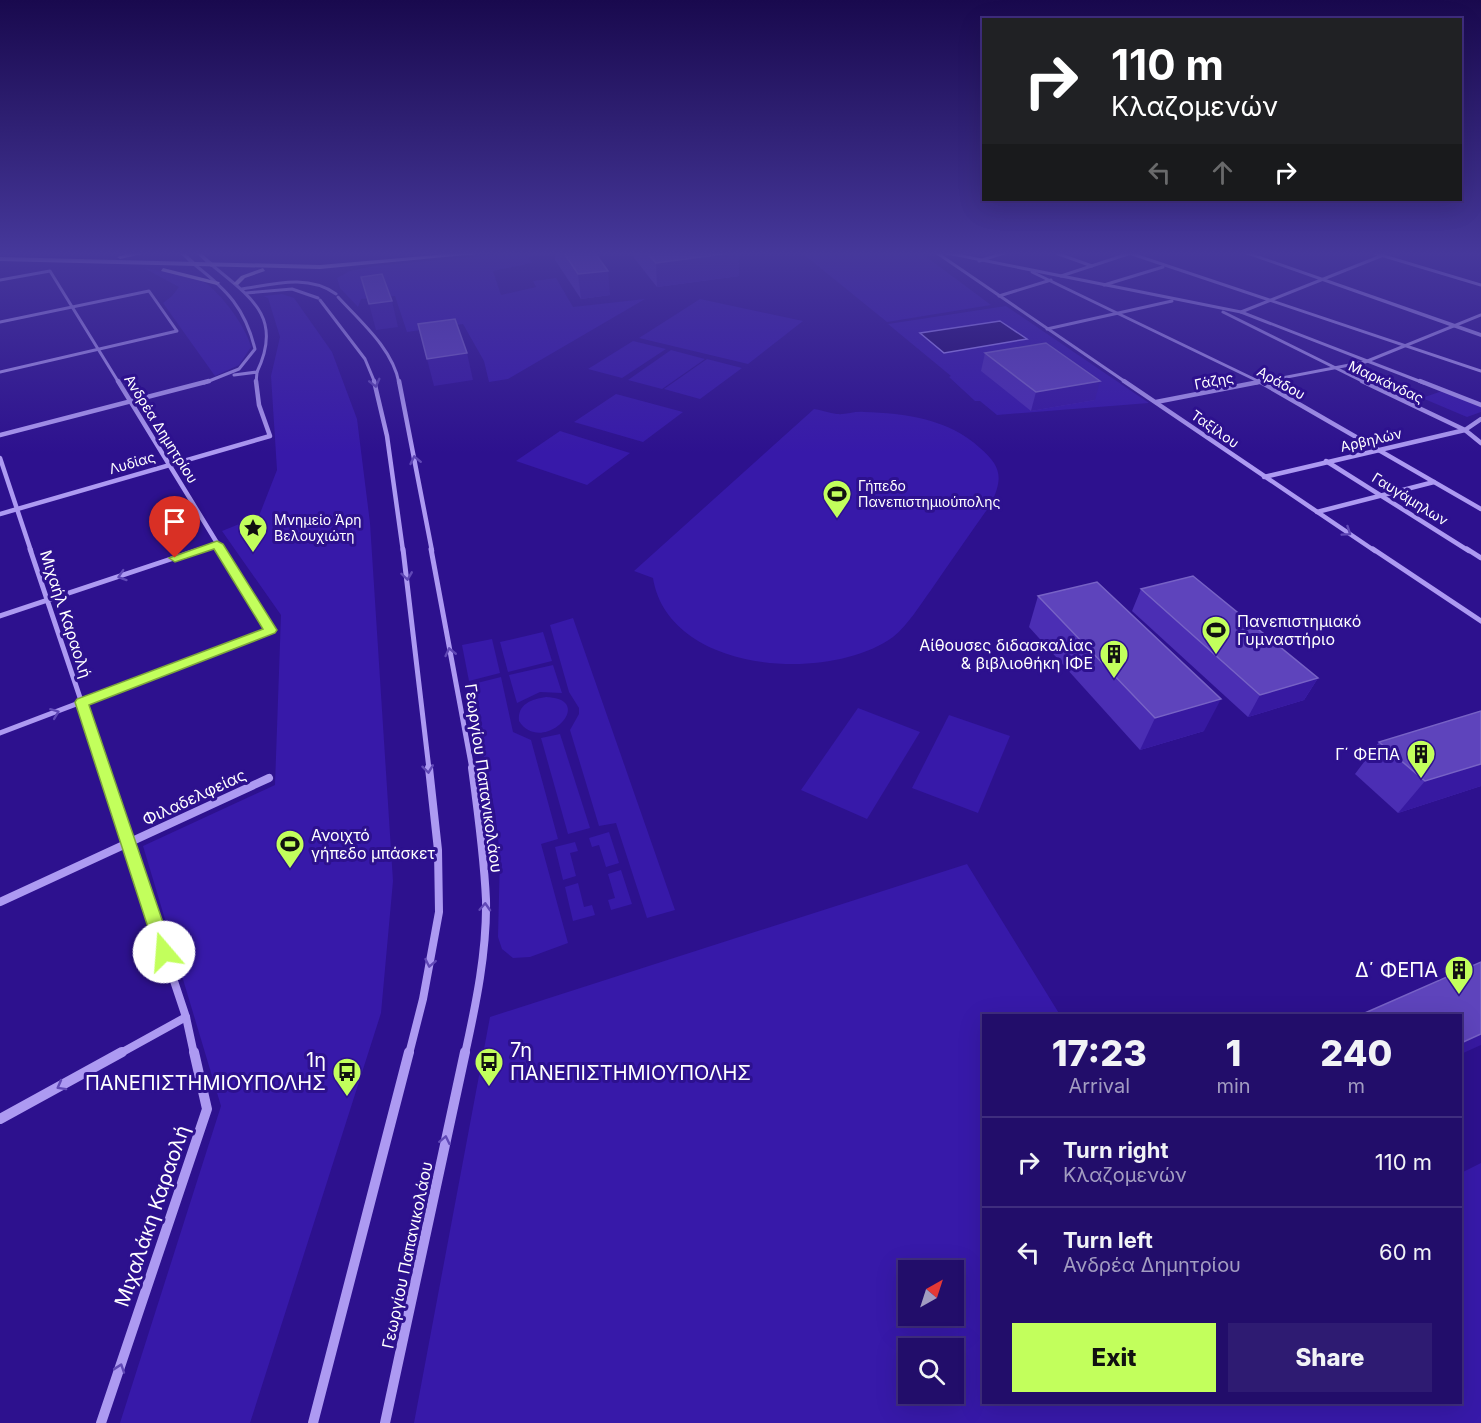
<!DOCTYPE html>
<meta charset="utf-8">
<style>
body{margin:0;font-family:Inter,sans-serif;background:#2e1b72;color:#f1f3f6;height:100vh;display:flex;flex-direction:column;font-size:22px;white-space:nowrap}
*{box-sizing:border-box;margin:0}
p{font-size:20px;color:#a29cc1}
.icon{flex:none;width:33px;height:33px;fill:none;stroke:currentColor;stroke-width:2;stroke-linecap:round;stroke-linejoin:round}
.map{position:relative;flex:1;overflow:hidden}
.details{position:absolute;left:982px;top:1014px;width:480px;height:390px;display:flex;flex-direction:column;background:#220d6a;border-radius:0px;box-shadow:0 6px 24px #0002,0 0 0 2px #3f2d7e}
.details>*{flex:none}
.hud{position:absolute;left:982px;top:18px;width:480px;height:183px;border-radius:0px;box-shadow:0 6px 24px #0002,0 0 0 2px #3f2d7e;background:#202124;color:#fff;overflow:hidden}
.needle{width:39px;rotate:39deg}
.tools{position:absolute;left:898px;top:1260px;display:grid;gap:12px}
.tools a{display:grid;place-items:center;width:66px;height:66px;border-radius:0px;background:#220d6a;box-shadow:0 6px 24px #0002,0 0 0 2px #3f2d7e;font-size:30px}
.pin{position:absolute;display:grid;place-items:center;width:51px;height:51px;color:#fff;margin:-62px -26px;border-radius:50% 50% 50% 0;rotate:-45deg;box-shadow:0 0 6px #0007}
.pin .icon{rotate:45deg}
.me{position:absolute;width:66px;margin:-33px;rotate:342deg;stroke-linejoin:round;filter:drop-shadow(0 0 4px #0008)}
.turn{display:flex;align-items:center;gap:21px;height:126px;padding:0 30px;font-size:27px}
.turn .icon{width:78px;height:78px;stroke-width:2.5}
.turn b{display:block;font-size:42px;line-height:51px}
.lanes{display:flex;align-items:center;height:57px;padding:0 30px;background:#0003;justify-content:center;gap:30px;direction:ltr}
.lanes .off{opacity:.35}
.eta{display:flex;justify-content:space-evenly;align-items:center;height:102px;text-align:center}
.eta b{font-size:36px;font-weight:800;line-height:42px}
.action{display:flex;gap:12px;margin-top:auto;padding:12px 30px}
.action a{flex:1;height:69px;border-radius:0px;background:#c2ff5c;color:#111;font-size:24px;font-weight:800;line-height:69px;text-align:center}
.action a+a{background:#2e1b72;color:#f1f3f6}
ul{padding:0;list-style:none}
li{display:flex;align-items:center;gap:18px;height:90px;padding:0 30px;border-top:2px solid #3f2d7e}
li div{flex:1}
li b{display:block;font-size:22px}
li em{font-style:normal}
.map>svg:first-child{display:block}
.green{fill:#3719a9;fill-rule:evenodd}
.water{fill:#200a6a;stroke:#a18cf6;stroke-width:1.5}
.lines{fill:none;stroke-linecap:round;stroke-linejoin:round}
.minor-far4{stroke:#ad9af2;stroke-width:3}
.minor-far3{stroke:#ad9af2;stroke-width:4.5}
.minor-far2{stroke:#ad9af2;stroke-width:5}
.minor-far1{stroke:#ad9af2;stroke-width:8}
.minor{stroke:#ad9af2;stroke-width:10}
.tertiary{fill:#ad9af2;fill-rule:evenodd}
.secondary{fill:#d5c9fc;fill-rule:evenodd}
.wall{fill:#4b2eb4}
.shaded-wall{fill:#3719a1}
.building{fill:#5e44bc;stroke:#7762c6;stroke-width:1.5}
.oneway{stroke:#6048b6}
.route{fill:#c2ff5c;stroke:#7ea63c;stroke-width:1.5}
.labels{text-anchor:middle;stroke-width:6;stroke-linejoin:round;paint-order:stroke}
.far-street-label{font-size:14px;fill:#fff;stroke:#2d118e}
.far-poi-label{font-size:14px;fill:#fff;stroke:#2d118e;text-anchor:start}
.street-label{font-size:16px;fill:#fff;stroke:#2d118e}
.poi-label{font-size:16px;fill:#fff;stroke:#2d118e;text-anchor:start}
.near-poi-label{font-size:20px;fill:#fff;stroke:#2d118e;text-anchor:end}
.near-street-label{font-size:20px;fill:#fff;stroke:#2d118e}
</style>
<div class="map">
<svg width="1481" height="1423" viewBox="0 0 1481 1423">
<rect width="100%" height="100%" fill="#2d118e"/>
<g class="green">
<path d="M 513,253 L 558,253 L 529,257 L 532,263 L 493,271 L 501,295 L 536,287 L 533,281 L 556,278 L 573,307 L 645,299 L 508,379 L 489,382 L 484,361 L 463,324 L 407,332 L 395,296 L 361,299 L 358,307 L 340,288 L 337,278 L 350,271 L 374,266 Z"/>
<path d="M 802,253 L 921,253 L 991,305 L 887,322 Z"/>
<path d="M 144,268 C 162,272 188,273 204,282 C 221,293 247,328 251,347 L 239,365 L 215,376 L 163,303 L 172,296 L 179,287 Z"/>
<path d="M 282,294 L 294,298 L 332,352 L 357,419 L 370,523 L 393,881 L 381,1013 L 250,1423 L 120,1423 L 221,1106 L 143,846 L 275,785 L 281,615 L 222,531 L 259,516 L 277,470 L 271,376 L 280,337 L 268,298 L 263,296 Z"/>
<path d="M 700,299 L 803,321 L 748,364 L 639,338 Z"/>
<path d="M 1006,306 L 1149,403 L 997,415 L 980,401 L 975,401 L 949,377 L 951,376 L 888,324 Z"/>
<path d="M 633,341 L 666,349 L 622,378 L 588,369 Z"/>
<path d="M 671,350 L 705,359 L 662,389 L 628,380 Z"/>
<path d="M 707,359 L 742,368 L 700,399 L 664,389 Z"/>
<path d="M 1442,391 L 1481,407 L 1481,412 L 1467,417 L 1422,398 Z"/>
<path d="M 616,394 L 683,412 L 643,442 L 574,422 Z"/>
<path d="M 814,409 C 821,410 829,413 837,414 C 845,415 855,411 864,412 C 905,413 949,419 980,448 C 1002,467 1003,478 991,504 C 971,532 951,561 931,590 C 920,605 908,625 893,637 C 828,684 668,673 653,578 L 634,571 Z"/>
<path d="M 560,431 L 630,453 L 587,485 L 516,461 Z"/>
<path d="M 573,618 L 675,910 L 647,918 L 616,823 L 599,826 L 570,730 L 579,714 L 579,708 L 569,692 L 550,625 Z"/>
<path d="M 543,632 L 552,661 L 508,672 L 500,642 Z"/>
<path d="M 492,639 L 500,673 L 469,681 L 462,645 Z"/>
<path d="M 553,665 L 562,693 L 540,692 L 517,703 L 509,675 Z"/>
<path d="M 501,677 L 513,732 L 531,740 L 558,839 L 541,844 L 568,943 L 530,957 L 513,958 L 502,949 L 498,937 L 500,855 L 495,812 L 469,685 Z"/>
<path d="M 546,697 C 599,699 542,757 519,721 C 517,704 532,699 546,697 Z"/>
<path d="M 858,708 L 920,732 L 867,819 L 801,790 Z"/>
<path d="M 949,715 L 1010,736 L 978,813 L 912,788 Z"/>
<path d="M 560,734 L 590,828 L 568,834 L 541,738 Z"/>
<path d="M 609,832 L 619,863 L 606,867 L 599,845 L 592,847 L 589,838 Z"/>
<path d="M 575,842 L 578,851 L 570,853 L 576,876 L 563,880 L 555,847 Z"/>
<path d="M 967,864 L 1060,1015 L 984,1016 L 984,1402 L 1461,1402 L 1461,1173 L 1481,1163 L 1481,1423 L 414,1423 L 490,1017 ZM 909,1270 L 954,1270 L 954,1316 L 909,1316 ZM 909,1348 L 954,1348 L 954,1394 L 909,1394 Z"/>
<path d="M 621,870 L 632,904 L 611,910 L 608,900 L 615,898 L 608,874 Z"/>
<path d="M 578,883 L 584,907 L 592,905 L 595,915 L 573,921 L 565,887 Z"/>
</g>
<path class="water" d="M 1000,321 L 1027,339 L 944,353 L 920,333 Z"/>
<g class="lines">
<g class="minor-far4">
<path d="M 937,253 L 1127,383"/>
<path d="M 947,253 L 1241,312 L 1381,256"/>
<path d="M 1056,253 L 1092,266"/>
<path d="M 1129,253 L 1481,371"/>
<path d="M 1374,253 L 1481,285"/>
<path d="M 979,261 L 1004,253"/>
<path d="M 195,265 C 227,290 245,308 255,349 L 239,369 L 204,383"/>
<path d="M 213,266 C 252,298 283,318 257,372"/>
<path d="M 1032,272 L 1262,383"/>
<path d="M 1061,276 L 1131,253"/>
<path d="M 0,280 L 50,271 L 119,383"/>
<path d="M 1104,285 L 1163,267"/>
<path d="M 242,289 C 274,284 308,274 336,294"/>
<path d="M 246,293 L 292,289 L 318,298"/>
<path d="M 999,296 L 1051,280"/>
<path d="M 338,297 C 360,321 393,349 399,383"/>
<path d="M 320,300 L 365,359 L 375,383"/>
<path d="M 1223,312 L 1366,383"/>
<path d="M 1241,312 L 1424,383"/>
<path d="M 0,322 L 149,291 L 177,331 L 0,372"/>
<path d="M 1047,329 L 1172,301"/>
<path d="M 234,375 L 257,372 L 256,383"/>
<path d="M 1256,383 L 1365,362 L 1481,315"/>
</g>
<g class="minor-far3">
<path d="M 118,381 L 222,551"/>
<path d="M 374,381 L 387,436 L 403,551"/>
<path d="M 399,381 L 432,551"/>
<path d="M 1124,381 L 1375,551"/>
<path d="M 1259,381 L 1481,509"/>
<path d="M 1362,381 L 1465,430 L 1481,443"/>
<path d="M 1420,381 L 1481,405"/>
<path d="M 1156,402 L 1264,381"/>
<path d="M 0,435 L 209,381"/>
<path d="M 0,458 L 31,551"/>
<path d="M 1326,461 L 1469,551"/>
<path d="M 1264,477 L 1465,430 L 1481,419"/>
<path d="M 1317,512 L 1434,482"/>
<path d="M 0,514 L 270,436 L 259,405 L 256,381"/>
<path d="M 197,551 L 217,544"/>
</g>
<g class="minor-far2">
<path d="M 30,549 L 104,769"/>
<path d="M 403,549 L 429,769"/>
<path d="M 431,549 L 472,769"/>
<path d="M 1373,549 L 1481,621"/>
<path d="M 1467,549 L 1481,558"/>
<path d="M 0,616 L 201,549"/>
<path d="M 0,733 L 271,630 L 221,549"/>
</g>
<g class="minor-far1">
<path d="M 103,768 L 186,1017 L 194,1054"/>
<path d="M 0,902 L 269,778"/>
<path d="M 119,1054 L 186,1017"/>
<path d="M 409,1054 L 423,999 L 439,912 L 438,850 L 429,768"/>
<path d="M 465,1054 C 476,1004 487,951 486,900 C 484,855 478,812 472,768"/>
</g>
<g class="minor">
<path d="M 0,1119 L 122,1052"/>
<path d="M 101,1423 L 207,1109 L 194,1052"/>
<path d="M 313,1423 L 409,1052"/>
<path d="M 385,1423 L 465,1052"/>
</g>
<g class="tertiary">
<path d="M 180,253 L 185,253 L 197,264 L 197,266 L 193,266 Z"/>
<path d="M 196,253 L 201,253 L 216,266 L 211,267 Z"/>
<path d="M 1243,253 L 1251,253 L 1481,333 L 1481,337 Z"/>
</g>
<g class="secondary">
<path d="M 131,253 L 146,253 L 120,259 L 117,257 Z"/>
<path d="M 459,253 L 486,253 L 320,269 L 0,261 L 0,257 L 320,265 Z"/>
<path d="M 163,268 L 219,282 L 220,283 L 217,285 L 161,271 Z"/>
<path d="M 263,268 L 265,271 L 245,278 L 238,285 L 233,284 L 241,276 Z"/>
</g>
</g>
<g class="wall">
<path d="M 555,253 L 596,253 L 610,295 L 581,299 L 555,260 Z"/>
<path d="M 633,253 L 739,253 L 739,276 L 657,287 L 634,258 Z"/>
<path d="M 985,353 L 1095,400 L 1031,411 L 981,371 Z"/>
<path d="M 1141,589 L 1318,678 L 1304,700 L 1248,717 L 1132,611 Z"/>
<path d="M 1038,596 L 1204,731 L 1140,750 L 1029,627 Z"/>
<path d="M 1379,742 L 1481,786 L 1398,813 L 1355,774 Z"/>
</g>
<g class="shaded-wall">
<path d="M 594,253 L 596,253 L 598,272 L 608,271 L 610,295 L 581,299 L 578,274 Z"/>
<path d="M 731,253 L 739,253 L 739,276 L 657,287 L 656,263 Z"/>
<path d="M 392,301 L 398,327 L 376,330 L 369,304 Z"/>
<path d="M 467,353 L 473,380 L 434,386 L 427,359 Z"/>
<path d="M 1100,381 L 1095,400 L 1031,411 L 1036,392 Z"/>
<path d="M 1318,678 L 1304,700 L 1248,717 L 1260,695 Z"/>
<path d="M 1221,699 L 1204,731 L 1140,750 L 1155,718 Z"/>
<path d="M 1481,764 L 1481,786 L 1398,813 L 1425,781 Z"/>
<path d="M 1481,1034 L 1481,1045 L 1461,1054 L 1461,1043 Z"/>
</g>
<g class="building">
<path d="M 564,253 L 595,253 L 608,271 L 578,274 Z"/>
<path d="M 647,253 L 731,253 L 656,263 Z"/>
<path d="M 382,274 L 392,301 L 369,304 L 361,277 Z"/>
<path d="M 455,319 L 467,353 L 427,359 L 418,324 Z"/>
<path d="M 1046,343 L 1100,381 L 1036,392 L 985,353 Z"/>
<path d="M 1193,576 L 1318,678 L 1260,695 L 1141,589 Z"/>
<path d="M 1097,582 L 1221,699 L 1155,718 L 1038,596 Z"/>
<path d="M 1481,711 L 1481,764 L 1425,781 L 1379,742 Z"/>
<path d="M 1481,962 L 1481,1034 L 1461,1043 L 1461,1016 L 1358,1016 Z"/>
</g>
<defs><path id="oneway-chevron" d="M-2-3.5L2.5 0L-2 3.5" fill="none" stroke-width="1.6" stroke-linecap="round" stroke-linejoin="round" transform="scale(1.5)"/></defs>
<g class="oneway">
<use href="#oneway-chevron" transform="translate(375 383) rotate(76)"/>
<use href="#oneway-chevron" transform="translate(415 460) rotate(-102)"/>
<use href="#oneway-chevron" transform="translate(1347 532) rotate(34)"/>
<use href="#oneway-chevron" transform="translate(122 576) rotate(162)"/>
<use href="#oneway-chevron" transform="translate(407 576) rotate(82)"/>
<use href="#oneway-chevron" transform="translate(450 652) rotate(-103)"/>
<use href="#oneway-chevron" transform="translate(55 713) rotate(-21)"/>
<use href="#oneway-chevron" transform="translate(428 769) rotate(83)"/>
<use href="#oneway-chevron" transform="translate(485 907) rotate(-87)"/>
<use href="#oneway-chevron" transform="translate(430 963) rotate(101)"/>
<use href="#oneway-chevron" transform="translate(61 1086) rotate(151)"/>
<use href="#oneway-chevron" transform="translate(445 1140) rotate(-78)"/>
<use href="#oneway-chevron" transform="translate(120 1368) rotate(-71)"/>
</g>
<linearGradient id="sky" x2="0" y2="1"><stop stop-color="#19094e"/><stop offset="0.56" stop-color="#46389b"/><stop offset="1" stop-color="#46389b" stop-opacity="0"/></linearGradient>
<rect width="1481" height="453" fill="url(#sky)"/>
<path class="route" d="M 217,541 L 223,544 L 277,630 L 275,633 L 89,705 L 173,952 L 170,957 L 164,960 L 158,957 L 156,952 L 75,702 L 77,699 L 263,629 L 214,549 L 175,562 L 169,558 Z"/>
<defs>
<g id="stadium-pin" transform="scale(1.5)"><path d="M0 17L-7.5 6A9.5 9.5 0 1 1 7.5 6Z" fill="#c2ff5c" stroke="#2d118e"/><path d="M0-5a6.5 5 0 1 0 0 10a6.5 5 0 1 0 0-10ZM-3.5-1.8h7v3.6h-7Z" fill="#111"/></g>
<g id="sight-pin" transform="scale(1.5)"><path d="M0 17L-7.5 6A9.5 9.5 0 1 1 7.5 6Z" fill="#c2ff5c" stroke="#2d118e"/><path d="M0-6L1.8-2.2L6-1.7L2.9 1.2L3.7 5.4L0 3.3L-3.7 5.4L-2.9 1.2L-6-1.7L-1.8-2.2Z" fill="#111"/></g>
<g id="building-pin" transform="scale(1.5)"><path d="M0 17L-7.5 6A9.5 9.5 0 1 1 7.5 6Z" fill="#c2ff5c" stroke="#2d118e"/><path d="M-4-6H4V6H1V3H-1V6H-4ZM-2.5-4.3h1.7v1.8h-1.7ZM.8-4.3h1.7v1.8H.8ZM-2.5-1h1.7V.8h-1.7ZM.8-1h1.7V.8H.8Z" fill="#111"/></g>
<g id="bus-pin" transform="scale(1.5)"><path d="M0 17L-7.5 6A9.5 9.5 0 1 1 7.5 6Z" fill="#c2ff5c" stroke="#2d118e"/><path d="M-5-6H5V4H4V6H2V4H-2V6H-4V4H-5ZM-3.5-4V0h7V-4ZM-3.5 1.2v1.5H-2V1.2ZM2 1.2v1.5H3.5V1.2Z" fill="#111"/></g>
</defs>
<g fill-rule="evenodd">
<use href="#stadium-pin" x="837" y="494"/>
<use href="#sight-pin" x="253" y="528"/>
<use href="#stadium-pin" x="1216" y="630"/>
<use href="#building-pin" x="1114" y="654"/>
<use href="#building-pin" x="1421" y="754"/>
<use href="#stadium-pin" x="290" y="844"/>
<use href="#building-pin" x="1459" y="970"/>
<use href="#bus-pin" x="489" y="1062"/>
<use href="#bus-pin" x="347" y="1072"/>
</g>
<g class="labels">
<g class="far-street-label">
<text transform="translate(1214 381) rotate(-11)" y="5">Γάζης</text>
<text transform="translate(1386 382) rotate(25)" y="5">Μαρκάνδας</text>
<text transform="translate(1281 383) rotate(29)" y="5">Αράδου</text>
<text transform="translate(161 429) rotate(58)" y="5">Ανδρέα Δημητρίου</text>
<text transform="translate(1215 429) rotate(35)" y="5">Ταξίλου</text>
<text transform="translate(1371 440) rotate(-13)" y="5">Αρβηλών</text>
<text transform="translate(132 463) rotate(-16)" y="5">Λυδίας</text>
<text transform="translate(1410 499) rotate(32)" y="5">Γαυγάμηλων</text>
</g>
<g class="far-poi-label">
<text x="858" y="491">Γήπεδο<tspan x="858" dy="16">Πανεπιστημιούπολης</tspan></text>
<text x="274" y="525">Μνημείο Άρη<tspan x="274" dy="16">Βελουχιώτη</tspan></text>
</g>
<g class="street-label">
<text transform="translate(66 614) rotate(72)" y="6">Μιχαήλ Καραολή</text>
<text transform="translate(484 778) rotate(82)" y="6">Γεωργίου Παπανικολάου</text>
<text transform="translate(194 797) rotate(-25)" y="6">Φιλαδελφείας</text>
<text transform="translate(407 1255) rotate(-78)" y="6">Γεωργίου Παπανικολάου</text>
</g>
<g class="poi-label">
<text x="1237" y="627">Πανεπιστημιακό<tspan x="1237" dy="18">Γυμναστήριο</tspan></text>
<text x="1093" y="651" text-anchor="end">Αίθουσες διδασκαλίας<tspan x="1093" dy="18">&amp; βιβλιοθήκη ΙΦΕ</tspan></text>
<text x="1400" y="760" text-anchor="end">Γ΄ ΦΕΠΑ</text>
<text x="311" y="841">Ανοιχτό<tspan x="311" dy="18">γήπεδο μπάσκετ</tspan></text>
</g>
<g class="near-poi-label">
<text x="1438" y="977">Δ΄ ΦΕΠΑ</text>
<text x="510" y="1057" text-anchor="start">7η<tspan x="510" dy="23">ΠΑΝΕΠΙΣΤΗΜΙΟΥΠΟΛΗΣ</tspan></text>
<text x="326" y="1067">1η<tspan x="326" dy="23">ΠΑΝΕΠΙΣΤΗΜΙΟΥΠΟΛΗΣ</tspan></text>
</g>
<g class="near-street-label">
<text transform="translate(152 1216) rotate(-71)" y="7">Μιχαλάκη Καραολή</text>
</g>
</g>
</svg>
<div class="tools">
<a><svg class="needle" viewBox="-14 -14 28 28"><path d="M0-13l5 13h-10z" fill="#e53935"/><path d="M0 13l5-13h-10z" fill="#a29cc1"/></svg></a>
<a><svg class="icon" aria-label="search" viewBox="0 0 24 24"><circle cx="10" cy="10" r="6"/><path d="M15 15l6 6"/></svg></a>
</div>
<div class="pin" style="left:175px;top:558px;background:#d93025"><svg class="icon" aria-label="arrive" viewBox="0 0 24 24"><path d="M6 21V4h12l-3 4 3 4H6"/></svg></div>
<svg class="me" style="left:164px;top:952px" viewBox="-20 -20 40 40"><circle r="19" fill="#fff"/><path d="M0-13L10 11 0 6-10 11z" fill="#c2ff5c"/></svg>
<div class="hud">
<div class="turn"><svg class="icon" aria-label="right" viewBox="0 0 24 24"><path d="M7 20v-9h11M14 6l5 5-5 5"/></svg><div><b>110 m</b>Κλαζομενών</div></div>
<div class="lanes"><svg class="icon off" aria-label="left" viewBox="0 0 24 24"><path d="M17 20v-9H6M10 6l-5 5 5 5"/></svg><svg class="icon off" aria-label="ahead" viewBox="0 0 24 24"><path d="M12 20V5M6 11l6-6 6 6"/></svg><svg class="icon" aria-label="right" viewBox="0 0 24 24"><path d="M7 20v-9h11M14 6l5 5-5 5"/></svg></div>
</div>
<section class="details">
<div class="eta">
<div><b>17:23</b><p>Arrival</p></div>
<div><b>1</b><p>min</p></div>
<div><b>240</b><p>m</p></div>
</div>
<ul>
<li><svg class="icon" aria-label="right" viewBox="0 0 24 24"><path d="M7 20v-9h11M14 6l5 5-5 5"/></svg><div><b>Turn right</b><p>Κλαζομενών</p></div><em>110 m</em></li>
<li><svg class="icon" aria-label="left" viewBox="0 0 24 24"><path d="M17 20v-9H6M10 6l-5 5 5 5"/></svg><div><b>Turn left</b><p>Ανδρέα Δημητρίου</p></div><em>60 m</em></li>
</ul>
<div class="action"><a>Exit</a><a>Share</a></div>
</section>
</div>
